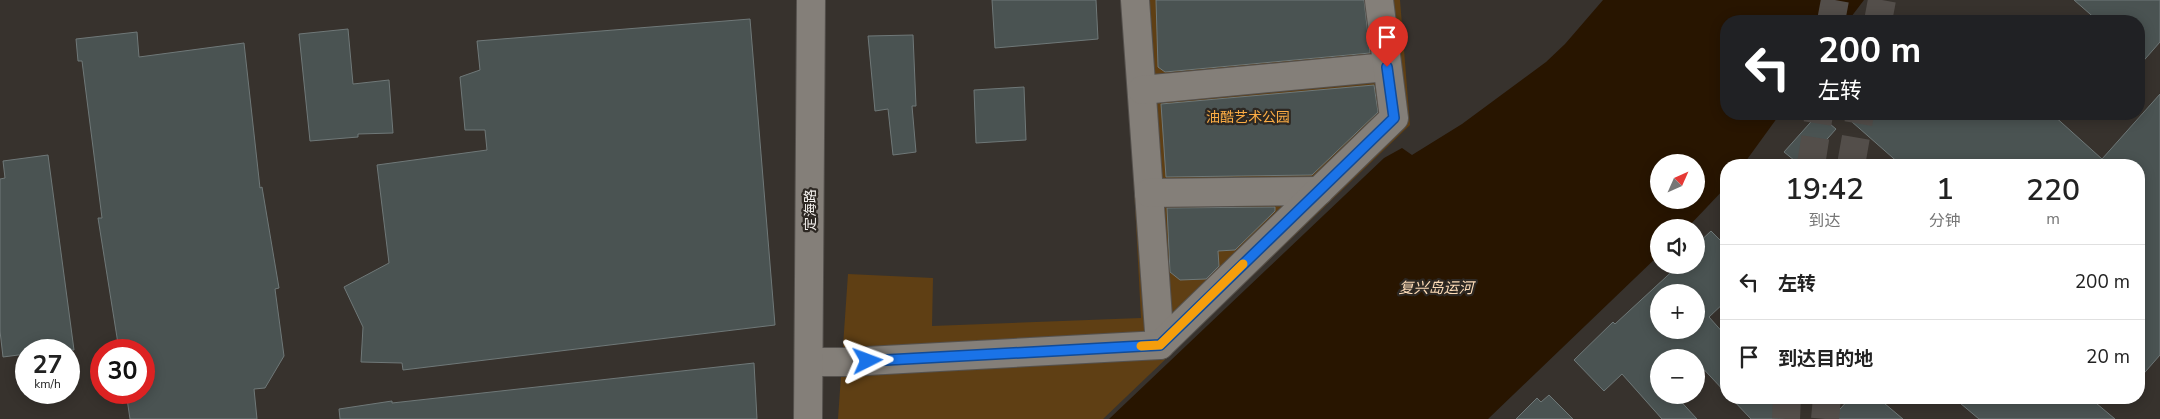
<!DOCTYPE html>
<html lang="zh">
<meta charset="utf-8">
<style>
body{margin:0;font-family:"Nunito Sans","Noto Sans SC",sans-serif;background:#f2f2f2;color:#222;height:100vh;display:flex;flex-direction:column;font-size:19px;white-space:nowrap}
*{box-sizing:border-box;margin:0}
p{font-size:16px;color:#767676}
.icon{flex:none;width:28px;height:28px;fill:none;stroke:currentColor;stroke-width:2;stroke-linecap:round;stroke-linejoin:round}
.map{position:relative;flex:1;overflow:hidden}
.sheet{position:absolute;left:1720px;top:159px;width:425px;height:245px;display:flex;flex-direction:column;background:#fff;border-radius:20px;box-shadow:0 2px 12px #0003}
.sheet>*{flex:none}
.top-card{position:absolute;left:1720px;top:15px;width:425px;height:105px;border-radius:20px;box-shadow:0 2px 12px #0003;background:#202124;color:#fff;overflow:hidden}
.needle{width:32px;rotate:45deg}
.fabs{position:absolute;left:1650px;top:154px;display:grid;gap:10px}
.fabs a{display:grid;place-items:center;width:55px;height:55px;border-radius:50%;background:#fff;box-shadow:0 2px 12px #0003;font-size:25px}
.speed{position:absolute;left:15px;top:339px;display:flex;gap:10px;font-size:25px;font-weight:700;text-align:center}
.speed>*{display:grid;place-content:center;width:65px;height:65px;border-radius:50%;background:#fff;box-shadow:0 2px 12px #0003;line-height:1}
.speed small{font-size:12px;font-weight:400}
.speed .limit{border:8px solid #d22;background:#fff;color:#111}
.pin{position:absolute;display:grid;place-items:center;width:42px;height:42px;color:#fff;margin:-51px -21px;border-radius:50% 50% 50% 0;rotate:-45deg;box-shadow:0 0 5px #0007}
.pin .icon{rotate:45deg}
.me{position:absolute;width:55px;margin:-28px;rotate:87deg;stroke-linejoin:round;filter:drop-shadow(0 0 4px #0008)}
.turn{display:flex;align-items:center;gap:18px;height:105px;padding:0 15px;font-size:22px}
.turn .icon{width:65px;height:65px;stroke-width:2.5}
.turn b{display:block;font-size:35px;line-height:42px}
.eta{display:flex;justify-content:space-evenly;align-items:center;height:85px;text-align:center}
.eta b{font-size:30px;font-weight:600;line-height:35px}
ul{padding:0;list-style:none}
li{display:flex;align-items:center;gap:15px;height:75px;padding:0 15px;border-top:1px solid #e0e0e0}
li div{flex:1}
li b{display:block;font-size:19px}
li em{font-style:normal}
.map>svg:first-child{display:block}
.green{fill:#5f3f14}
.water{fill:#281500;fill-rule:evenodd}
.building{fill:#4a5352;stroke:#6f7878;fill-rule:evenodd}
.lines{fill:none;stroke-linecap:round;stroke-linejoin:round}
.highway-tunnel{stroke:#534e4a;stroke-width:28;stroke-dasharray:28 14;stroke-linecap:butt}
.minor-casing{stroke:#55514d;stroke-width:30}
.minor{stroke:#847f79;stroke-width:28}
.route-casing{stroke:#114b97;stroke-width:12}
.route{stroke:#1a73e8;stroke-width:9}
.slow{stroke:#f59e0b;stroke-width:9}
.labels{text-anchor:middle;stroke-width:4.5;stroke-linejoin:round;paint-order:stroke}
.park-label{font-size:14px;fill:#fbac44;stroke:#2d2823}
.street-label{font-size:14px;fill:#f1eeeb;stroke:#2d2823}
.water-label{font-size:15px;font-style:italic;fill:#fddcb8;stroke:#2d2823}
</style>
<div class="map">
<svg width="2160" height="419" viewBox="0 0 2160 419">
<rect width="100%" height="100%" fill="#37322d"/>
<path class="green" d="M 1124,0 L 1400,0 L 1410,125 L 1103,419 L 838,419 L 848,274 L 933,278 L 932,326 L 1141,318 Z"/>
<path class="water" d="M 1603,0 L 1864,0 L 1848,21 L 1726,21 L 1726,114 L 1780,114 L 1743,165 L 1726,165 L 1726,187 L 1688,227 L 1659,228 L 1659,255 L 1488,419 L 1109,419 L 1384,158 L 1402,148 L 1412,155 L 1462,124 L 1546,62 L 1565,44 ZM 1659,162 L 1696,162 L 1696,200 L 1659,200 Z"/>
<g class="building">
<path d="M 992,0 L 1096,0 L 1098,39 L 995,48 Z"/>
<path d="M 1156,0 L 1364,0 L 1370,53 L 1165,72 L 1158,67 Z"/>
<path d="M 2074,0 L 2160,0 L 2160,42 L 2139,66 L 2139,21 L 2098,21 Z"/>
<path d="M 750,19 L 775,325 L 403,370 L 402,363 L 361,362 L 363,327 L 344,287 L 389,263 L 377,165 L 487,150 L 485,130 L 465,130 L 460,77 L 480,70 L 477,41 Z"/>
<path d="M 348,29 L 353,84 L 389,80 L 393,133 L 358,134 L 358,137 L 310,141 L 299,34 Z"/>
<path d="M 137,32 L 139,57 L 244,43 L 260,188 L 262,187 L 279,288 L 275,289 L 284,356 L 265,388 L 254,389 L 257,419 L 130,419 L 126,392 L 144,392 L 144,350 L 119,350 L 98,218 L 102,218 L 82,61 L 78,61 L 76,39 Z"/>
<path d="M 913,35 L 916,106 L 912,106 L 916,152 L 893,155 L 888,109 L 875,111 L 868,36 Z"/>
<path d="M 1374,85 L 1378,112 L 1312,175 L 1166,177 L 1161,104 Z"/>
<path d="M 1024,87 L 1026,140 L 976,143 L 974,90 Z"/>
<path d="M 2160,94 L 2160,355 L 2139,379 L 2139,165 L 1901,165 L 1843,114 L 2052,114 L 2102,159 Z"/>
<path d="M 1818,114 L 1836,129 L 1804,165 L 1800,165 L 1784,152 Z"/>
<path d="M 48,155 L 74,350 L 26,350 L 26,354 L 3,357 L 0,331 L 0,179 L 5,178 L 3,161 Z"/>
<path d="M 1275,207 L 1275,211 L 1235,250 L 1218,251 L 1219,266 L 1206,279 L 1180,280 L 1170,272 L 1167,208 Z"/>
<path d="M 1711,231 L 1726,246 L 1726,301 L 1709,317 L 1726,336 L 1726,393 L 1696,361 L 1696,358 L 1659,358 L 1659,395 L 1675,395 L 1697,419 L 1662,419 L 1622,374 L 1604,391 L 1574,360 L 1613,322 L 1615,324 L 1679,265 L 1696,265 L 1696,245 ZM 1659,292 L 1696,292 L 1696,330 L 1659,330 Z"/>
<path d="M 754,363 L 757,419 L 340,419 L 339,409 L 392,401 L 392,403 Z"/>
<path d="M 1549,395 L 1573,419 L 1516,419 L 1537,398 L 1541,402 Z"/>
<path d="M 1731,398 L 1777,398 L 1797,419 L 1751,419 Z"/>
<path d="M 1850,398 L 1878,398 L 1903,419 L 1831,419 Z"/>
<path d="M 1954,398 L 2090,398 L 2115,419 L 1979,419 Z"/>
</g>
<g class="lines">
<g class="highway-tunnel">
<path d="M 1831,21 L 1835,0"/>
<path d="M 1878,21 L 1882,0"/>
<path d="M 1811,165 L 1819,114"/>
<path d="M 1851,165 L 1860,114"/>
<path d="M 1786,419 L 1787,398"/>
<path d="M 1825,419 L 1827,398"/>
</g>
<g class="minor-casing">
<g id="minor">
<path d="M 1135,0 L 1160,345"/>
<path d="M 1142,90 L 1387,67"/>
<path d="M 1149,193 L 1319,191"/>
<path d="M 809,362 L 848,362 L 1160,345 L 1394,118 L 1379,0"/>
<path d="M 808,419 L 811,0"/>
</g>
</g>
<use href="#minor" class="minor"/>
</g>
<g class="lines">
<g class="route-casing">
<path id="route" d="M 868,361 L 1160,345 L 1394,118 L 1387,67"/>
</g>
<use href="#route" class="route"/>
<path class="slow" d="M 1141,346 L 1160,345 L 1243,264"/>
</g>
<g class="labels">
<g class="park-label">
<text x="1248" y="122">油酷艺术公园</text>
</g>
<g class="street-label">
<text transform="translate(810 210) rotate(-90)" y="5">定海路</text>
</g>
<g class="water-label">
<text x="1436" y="293">复兴岛运河</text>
</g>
</g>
</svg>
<div class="fabs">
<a><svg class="needle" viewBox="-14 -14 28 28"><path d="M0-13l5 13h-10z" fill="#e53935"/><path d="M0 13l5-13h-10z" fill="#767676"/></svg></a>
<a><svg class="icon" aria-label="sound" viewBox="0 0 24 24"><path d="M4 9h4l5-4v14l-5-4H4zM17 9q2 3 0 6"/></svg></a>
<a>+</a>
<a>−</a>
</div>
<div class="speed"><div>27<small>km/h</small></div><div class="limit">30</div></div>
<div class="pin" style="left:1387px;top:67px;background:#d93025"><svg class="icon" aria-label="arrive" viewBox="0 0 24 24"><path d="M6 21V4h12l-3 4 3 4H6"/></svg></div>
<svg class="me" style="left:868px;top:361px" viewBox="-20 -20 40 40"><path d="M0-17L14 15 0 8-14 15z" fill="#1a73e8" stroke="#fff" stroke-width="4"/></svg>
<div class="top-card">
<div class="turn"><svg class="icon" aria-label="left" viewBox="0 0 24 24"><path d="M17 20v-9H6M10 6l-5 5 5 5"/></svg><div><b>200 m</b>左转</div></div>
</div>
<section class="sheet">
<div class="eta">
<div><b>19:42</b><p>到达</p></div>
<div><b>1</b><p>分钟</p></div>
<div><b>220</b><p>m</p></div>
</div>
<ul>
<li><svg class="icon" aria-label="left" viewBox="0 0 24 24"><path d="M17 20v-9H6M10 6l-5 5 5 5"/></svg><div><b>左转</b></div><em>200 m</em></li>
<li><svg class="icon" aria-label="arrive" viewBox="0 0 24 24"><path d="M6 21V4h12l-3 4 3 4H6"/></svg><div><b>到达目的地</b></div><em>20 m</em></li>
</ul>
</section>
</div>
